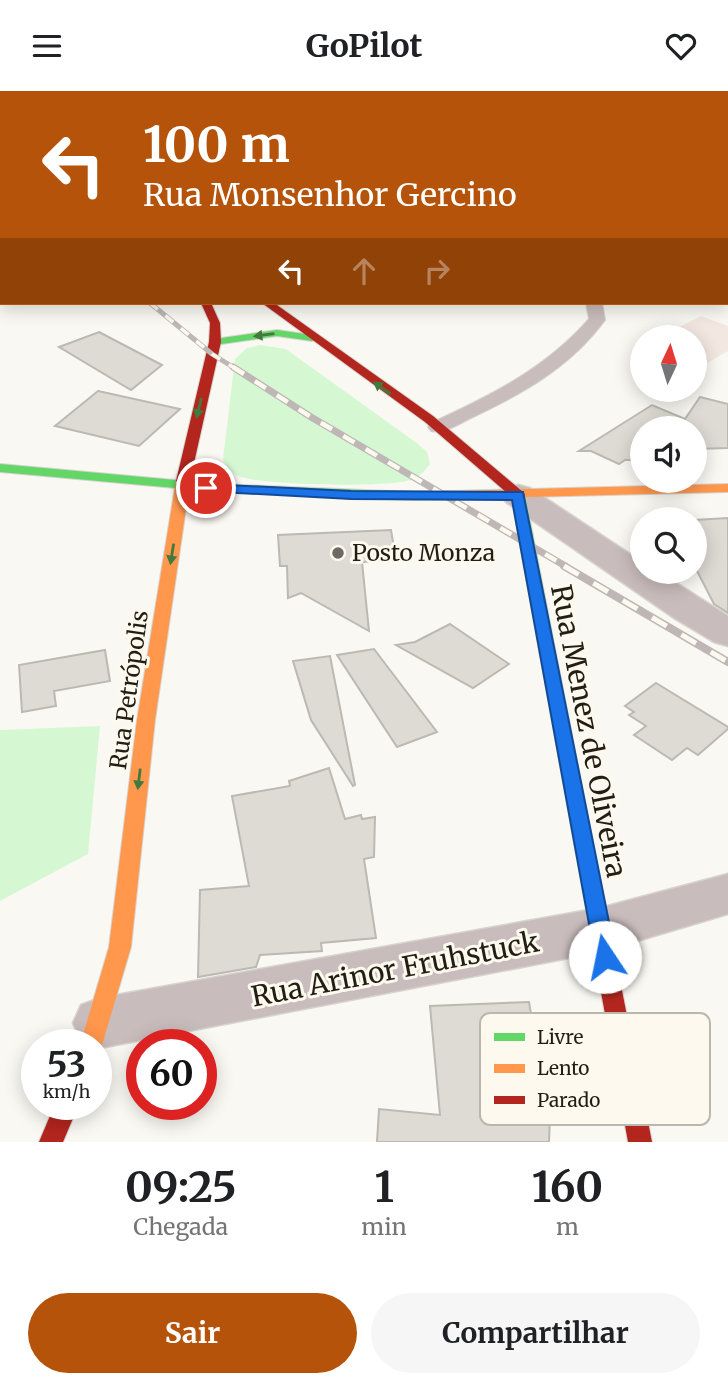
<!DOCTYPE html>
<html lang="pt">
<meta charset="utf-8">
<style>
body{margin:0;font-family:Merriweather,serif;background:#f6f6f6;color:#202124;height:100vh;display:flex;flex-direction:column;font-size:26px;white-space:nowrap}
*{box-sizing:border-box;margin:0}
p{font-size:23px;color:#757577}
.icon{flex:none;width:38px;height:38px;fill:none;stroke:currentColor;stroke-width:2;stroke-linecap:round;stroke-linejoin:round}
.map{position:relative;height:1051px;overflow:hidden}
.side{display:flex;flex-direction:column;background:#fff;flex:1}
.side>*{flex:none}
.guide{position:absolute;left:0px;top:0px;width:728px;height:214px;box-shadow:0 4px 18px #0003;background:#b45309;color:#fff;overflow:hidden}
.needle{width:46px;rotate:4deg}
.buttons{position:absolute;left:630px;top:234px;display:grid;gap:14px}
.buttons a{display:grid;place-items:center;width:77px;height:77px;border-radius:50%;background:#fff;box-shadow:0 4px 18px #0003;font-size:35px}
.speed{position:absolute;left:21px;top:938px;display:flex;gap:14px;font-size:35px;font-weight:700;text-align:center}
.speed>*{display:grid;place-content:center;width:91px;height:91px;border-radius:50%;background:#fff;box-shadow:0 4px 18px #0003;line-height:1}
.speed small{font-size:18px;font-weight:400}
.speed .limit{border:10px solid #d22;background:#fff;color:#111}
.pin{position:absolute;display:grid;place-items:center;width:60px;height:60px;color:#fff;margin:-30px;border:4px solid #fff;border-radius:50%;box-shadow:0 2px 7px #0007}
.me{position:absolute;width:77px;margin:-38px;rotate:349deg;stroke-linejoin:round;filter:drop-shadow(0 0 5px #0008)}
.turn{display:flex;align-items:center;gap:24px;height:147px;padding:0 28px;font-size:32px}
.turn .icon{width:91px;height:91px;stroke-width:2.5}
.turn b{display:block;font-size:49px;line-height:60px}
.lanes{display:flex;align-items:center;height:66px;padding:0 28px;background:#0003;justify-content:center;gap:35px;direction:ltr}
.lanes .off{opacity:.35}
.eta{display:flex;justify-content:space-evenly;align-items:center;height:119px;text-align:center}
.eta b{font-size:42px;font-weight:700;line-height:49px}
.primary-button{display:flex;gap:14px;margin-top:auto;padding:14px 28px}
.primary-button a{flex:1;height:80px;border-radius:42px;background:#b45309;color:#fff;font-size:28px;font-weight:700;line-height:80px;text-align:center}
.primary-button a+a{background:#f6f6f6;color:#202124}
header{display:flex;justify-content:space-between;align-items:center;height:91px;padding:0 28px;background:#fff;font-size:32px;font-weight:700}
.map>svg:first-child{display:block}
.education{fill:#f3e8e1}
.green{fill:#d5f8d3}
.building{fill:#dedbd4;stroke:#bbb9b2;stroke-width:2}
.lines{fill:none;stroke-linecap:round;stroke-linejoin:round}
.lane-casing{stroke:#d7d4cf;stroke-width:2}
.street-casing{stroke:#d7d4cf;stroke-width:3}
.fast-casing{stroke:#d7d4cf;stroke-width:2}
.slow-casing{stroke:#d7d4cf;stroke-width:2}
.jam-casing{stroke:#d7d4cf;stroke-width:2}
.lane{fill:#c9bcbd;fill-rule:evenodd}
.street{fill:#c9bcbd;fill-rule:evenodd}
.fast{fill:#63d668;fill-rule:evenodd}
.slow{fill:#ff974d;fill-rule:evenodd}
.jam{fill:#b3261e;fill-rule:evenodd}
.rail-far2-casing{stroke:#beb7b6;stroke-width:5}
.rail-far1-casing{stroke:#beb7b6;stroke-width:7}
.rail-casing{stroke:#beb7b6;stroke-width:8}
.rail-far2{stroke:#fdf9ef;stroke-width:3.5;stroke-dasharray:10;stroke-linecap:butt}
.rail-far1{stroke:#fdf9ef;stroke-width:4.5;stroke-dasharray:13;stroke-linecap:butt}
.rail{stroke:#fdf9ef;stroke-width:5;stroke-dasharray:17;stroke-linecap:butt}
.oneway{fill:#427a3e}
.route{fill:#1a73e8;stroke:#114b97;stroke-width:2}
.poi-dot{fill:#6e6a62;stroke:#fdf9ef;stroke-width:2.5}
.labels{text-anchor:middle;stroke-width:6;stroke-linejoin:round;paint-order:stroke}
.poi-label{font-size:23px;fill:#221e15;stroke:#fdf9ef;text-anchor:start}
.street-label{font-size:23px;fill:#221e15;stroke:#fdf9ef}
.near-street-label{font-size:28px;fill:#221e15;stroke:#fdf9ef}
.key{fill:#fdf9ef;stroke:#bbb7ae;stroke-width:2}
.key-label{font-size:19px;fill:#221e15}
</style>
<header><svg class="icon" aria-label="menu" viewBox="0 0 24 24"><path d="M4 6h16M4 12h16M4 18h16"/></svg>GoPilot<svg class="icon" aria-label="heart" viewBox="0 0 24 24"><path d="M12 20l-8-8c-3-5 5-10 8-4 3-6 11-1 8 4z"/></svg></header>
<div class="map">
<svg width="728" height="1051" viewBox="0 0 728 1051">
<rect width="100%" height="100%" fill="#faf8f2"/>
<path class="education" d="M 701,225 L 728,235 L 728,260 L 695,279 L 695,247 L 658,247 Z"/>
<g class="green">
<path d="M 260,254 L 286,258 L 418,353 L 427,361 L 430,373 C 424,381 419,386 410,389 C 387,397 264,394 241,386 C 232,383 227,377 223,368 L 235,268 L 247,257 Z"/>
<path d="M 100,635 L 88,763 L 0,810 L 0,639 Z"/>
</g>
<g class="building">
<path d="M 99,241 L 162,274 L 131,299 L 59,256 Z"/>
<path d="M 98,300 L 180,318 L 139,355 L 55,335 Z"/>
<path d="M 700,306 L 728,313 L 728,357 L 695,358 L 695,338 L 642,338 L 642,369 L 625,369 L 619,373 L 591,360 L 579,360 L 652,314 L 685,328 Z"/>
<path d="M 728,427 L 728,522 L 714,513 L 695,476 L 695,429 Z"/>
<path d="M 391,439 L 396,469 L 362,471 L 369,540 L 301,502 L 288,507 L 287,475 L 280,475 L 278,444 Z"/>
<path d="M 450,533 L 509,573 L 473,597 L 396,554 L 415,551 Z"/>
<path d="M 374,558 L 437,641 L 397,656 L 337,564 Z"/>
<path d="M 105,559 L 110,590 L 54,600 L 56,615 L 22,621 L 19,574 Z"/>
<path d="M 330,565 L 355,694 L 353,695 L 311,629 L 293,570 Z"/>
<path d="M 656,592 L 728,636 L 728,638 L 698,664 L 687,657 L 672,669 L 634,644 L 646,635 L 629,624 L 634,621 L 625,615 Z"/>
<path d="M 329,677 L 345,728 L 361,724 L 362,728 L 375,726 L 374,766 L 364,768 L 376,847 L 321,852 L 322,860 L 260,864 L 256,876 L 198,886 L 200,799 L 249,795 L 232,705 L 290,695 L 289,690 Z"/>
<path d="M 529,911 L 544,1001 L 551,1002 L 549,1051 L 377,1051 L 379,1018 L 440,1024 L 430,915 Z"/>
</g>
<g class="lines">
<g class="lane-casing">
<path id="lane" d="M 586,212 L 602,212 L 605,229 C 571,276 522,303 471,327 C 459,333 444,343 431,340 L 428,336 L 431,332 C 490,305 545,278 589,228 Z"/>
</g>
<g class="street-casing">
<g id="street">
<path d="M 2,121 L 2,135 L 0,136 L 0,122 Z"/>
<path d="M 518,394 L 530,397 L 642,471 L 642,481 L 659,481 L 728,525 L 728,555 L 714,551 L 674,527 L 506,411 L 501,404 L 506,397 Z"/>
<path d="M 728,783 L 728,823 L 600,861 L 100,957 L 81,950 L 73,932 L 81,914 L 100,907 L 600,817 Z"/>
</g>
</g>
<g class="fast-casing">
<g id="fast">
<path d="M 277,239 L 312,244 L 318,247 L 312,250 L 277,245 L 215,254 L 209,251 L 215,248 Z"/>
<path d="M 0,373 L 219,393 L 415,401 L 422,405 L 415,409 L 219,401 L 0,381 Z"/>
<path d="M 518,400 L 525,404 L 609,834 L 606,840 L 599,843 L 592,840 L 589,834 L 511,404 Z"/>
</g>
</g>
<g class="slow-casing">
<g id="slow">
<rect x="147" y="0" width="8" height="2"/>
<path d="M 183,386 L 190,390 L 155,629 L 131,856 L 102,954 L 96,963 L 96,954 L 80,954 L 109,856 L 137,629 L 176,390 Z"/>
<path d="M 728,393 L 728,401 L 415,409 L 408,405 L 415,401 Z"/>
</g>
</g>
<g class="jam-casing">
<g id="jam">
<path d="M 201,212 L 211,212 L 220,232 L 221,251 L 190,390 L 183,394 L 176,390 L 209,251 L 210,232 Z"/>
<path d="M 262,212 L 274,212 L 433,325 L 523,401 L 525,404 L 523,407 L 513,407 L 425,331 Z"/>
<path d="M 599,825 L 606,828 L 609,834 L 652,1051 L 628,1051 L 589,834 L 592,828 Z"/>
<path d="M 55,1013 L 79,1013 L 63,1051 L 39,1051 Z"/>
</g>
</g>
<use href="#lane" class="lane"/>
<use href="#street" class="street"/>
<use href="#fast" class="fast"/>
<use href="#slow" class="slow"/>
<use href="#jam" class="jam"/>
<g class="rail-far2-casing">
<path id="rail-far2" d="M 150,212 L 212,263 L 236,278"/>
</g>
<g class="rail-far1-casing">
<path id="rail-far1" d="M 233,276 L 311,326 L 567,476"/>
</g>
<g class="rail-casing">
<path id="rail" d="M 564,475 L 728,571"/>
</g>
<use href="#rail-far2" class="rail-far2"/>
<use href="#rail-far1" class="rail-far1"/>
<use href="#rail" class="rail"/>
</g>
<defs><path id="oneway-solid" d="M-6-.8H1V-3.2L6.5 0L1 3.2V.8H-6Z" transform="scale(1.75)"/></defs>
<g class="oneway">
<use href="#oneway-solid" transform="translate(264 244) rotate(173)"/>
<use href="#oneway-solid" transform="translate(382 297) rotate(-144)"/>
<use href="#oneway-solid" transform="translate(199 317) rotate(104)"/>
<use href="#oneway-solid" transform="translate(172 463) rotate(99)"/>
<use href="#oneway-solid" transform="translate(139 688) rotate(97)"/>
</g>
<path class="route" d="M 206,393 L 351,400 L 523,401 L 616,866 L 613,872 L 605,875 L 598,872 L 595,866 L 512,409 L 351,408 L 201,400 L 199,397 Z"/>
<circle class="poi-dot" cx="338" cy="462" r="7"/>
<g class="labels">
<g class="poi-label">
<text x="352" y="470">Posto Monza</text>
</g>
<g class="street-label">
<text transform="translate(129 599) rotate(-82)" y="8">Rua Petrópolis</text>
</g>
<g class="near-street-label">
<text transform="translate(589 640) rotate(79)" y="10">Rua Menez de Oliveira</text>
<text transform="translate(395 878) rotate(-11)" y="10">Rua Arinor Fruhstuck</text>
</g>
</g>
<rect x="480" y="922" width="230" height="112" rx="10" class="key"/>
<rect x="494" y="942" width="31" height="8" fill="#63d668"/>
<rect x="494" y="973" width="31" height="9" fill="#ff974d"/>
<rect x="494" y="1005" width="31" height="8" fill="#b3261e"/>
<g class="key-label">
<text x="537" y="953">Livre</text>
<text x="537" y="984">Lento</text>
<text x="537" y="1016">Parado</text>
</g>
</svg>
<div class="buttons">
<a><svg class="needle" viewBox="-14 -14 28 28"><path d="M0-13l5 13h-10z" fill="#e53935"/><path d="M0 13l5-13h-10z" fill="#757577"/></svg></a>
<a><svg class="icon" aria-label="sound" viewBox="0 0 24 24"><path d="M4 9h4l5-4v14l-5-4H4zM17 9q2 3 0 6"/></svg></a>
<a><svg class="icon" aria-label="search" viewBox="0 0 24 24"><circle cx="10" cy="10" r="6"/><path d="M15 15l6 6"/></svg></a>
</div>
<div class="speed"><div>53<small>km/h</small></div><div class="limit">60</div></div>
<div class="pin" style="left:206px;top:397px;background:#d93025"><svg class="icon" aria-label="arrive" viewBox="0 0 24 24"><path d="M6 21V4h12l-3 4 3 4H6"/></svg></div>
<svg class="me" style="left:605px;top:866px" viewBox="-20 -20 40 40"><circle r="19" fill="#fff"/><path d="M0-13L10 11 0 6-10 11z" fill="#1a73e8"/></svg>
<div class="guide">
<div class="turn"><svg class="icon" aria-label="left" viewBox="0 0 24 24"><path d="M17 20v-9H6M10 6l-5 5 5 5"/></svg><div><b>100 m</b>Rua Monsenhor Gercino</div></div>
<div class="lanes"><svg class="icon" aria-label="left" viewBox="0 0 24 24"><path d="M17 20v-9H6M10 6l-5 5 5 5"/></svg><svg class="icon off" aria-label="ahead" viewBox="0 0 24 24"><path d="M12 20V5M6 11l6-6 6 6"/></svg><svg class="icon off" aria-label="right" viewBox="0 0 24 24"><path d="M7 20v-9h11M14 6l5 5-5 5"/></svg></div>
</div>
</div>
<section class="side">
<div class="eta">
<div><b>09:25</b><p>Chegada</p></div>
<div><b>1</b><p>min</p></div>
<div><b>160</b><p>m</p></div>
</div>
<div class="primary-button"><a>Sair</a><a>Compartilhar</a></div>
</section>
